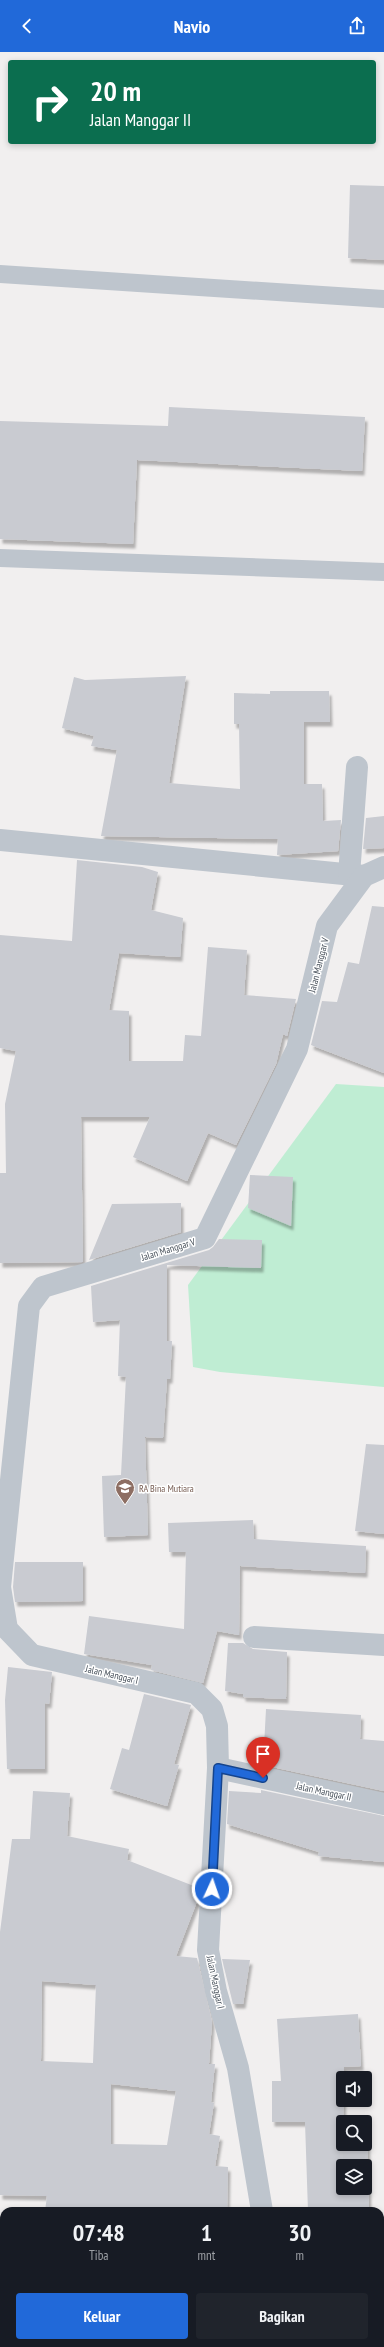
<!DOCTYPE html>
<html lang="id">
<style>
body{margin:0;font-family:"PT Sans Narrow",sans-serif;background:#20242c;color:#f1f3f6;height:100vh;display:flex;flex-direction:column;font-size:15px;white-space:nowrap}
*{box-sizing:border-box;margin:0}
p{font-size:13px;color:#9ea1a6}
.icon{flex:none;width:22px;height:22px;fill:none;stroke:currentColor;stroke-width:2;stroke-linecap:round;stroke-linejoin:round}
.map{position:relative;flex:1;overflow:hidden}
.drawer{position:absolute;left:0px;top:2155px;width:384px;height:140px;display:flex;flex-direction:column;background:#171b24;border-radius:12px 12px 0 0;box-shadow:0 2px 6px #0003}
.drawer>*{flex:none}
.hud{position:absolute;left:8px;top:8px;width:368px;height:84px;border-radius:4px;box-shadow:0 2px 6px #0003;background:#0b6e4f;color:#fff;overflow:hidden}
.tools{position:absolute;left:336px;top:2019px;display:grid;gap:8px}
.tools a{display:grid;place-items:center;width:36px;height:36px;border-radius:4px;background:#171b24;box-shadow:0 2px 6px #0003;font-size:20px}
.pin{position:absolute;display:grid;place-items:center;width:34px;height:34px;color:#fff;margin:-41px -17px;border-radius:50% 50% 50% 0;rotate:-45deg;box-shadow:0 0 4px #0007}
.pin .icon{rotate:45deg}
.me{position:absolute;width:44px;margin:-22px;rotate:3deg;stroke-linejoin:round;filter:drop-shadow(0 0 3px #0008)}
.turn{display:flex;align-items:center;gap:14px;height:84px;padding:0 16px;font-size:18px}
.turn .icon{width:52px;height:52px;stroke-width:2.5}
.turn b{display:block;font-size:28px;line-height:34px}
.eta{display:flex;justify-content:space-evenly;align-items:center;height:68px;text-align:center}
.eta b{font-size:24px;font-weight:700;line-height:28px}
.button{display:flex;gap:8px;margin-top:auto;padding:8px 16px}
.button a{flex:1;height:46px;border-radius:4px;background:#2169d9;color:#fff;font-size:16px;font-weight:700;line-height:46px;text-align:center}
.button a+a{background:#20242c;color:#f1f3f6}
header{display:flex;justify-content:space-between;align-items:center;height:52px;padding:0 16px;background:#2169d9;color:#fff;font-size:18px;font-weight:700}
.map>svg:first-child{display:block}
.green{fill:#bfedd3}
.building{fill:#c9cbd1;fill-rule:evenodd;filter:url(#shadow)}
.lines{fill:none;stroke-linecap:round;stroke-linejoin:round}
.service{stroke:#bec5cd;stroke-width:18}
.minor{stroke:#bec5cd;stroke-width:22}
.route-casing{stroke:#15448d;stroke-width:10}
.route{stroke:#2169d9;stroke-width:7}
.labels{text-anchor:middle;stroke-width:3;stroke-linejoin:round;paint-order:stroke}
.street-label{font-size:10px;fill:#48515b;stroke:#fff}
.education-label{font-size:10px;fill:#785e54;stroke:#fff;text-anchor:start}
</style>
<header><svg class="icon" aria-label="back" viewBox="0 0 24 24"><path d="M15 5l-7 7 7 7"/></svg>Navio<svg class="icon" aria-label="share" viewBox="0 0 24 24"><path d="M12 15V3M7 8l5-5 5 5M5 13v7h14v-7"/></svg></header>
<div class="map">
<svg width="384" height="2295" viewBox="0 0 384 2295">
<defs>
<filter id="shadow"><feDropShadow dx="2.5" dy="4.5" stdDeviation="1" flood-color="#0004"/></filter>
</defs>
<rect width="100%" height="100%" fill="#f1efef"/>
<path class="green" d="M 336,1032 L 384,1035 L 384,1335 L 220,1320 L 193,1315 L 188,1233 Z"/>
<g class="building">
<path d="M 350,133 L 384,134 L 384,208 L 348,206 Z"/>
<path d="M 169,355 L 365,365 L 362,419 L 137,408 L 133,492 L 0,487 L 0,369 L 168,374 Z"/>
<path d="M 186,624 L 169,731 L 240,737 L 239,672 L 234,672 L 234,641 L 270,642 L 270,639 L 329,639 L 330,670 L 304,670 L 304,732 L 322,732 L 323,769 L 341,768 L 338,799 L 277,803 L 278,787 L 101,784 L 117,698 L 91,694 L 94,684 L 62,676 L 74,625 L 85,628 Z"/>
<path d="M 384,764 L 384,796 L 363,797 L 366,766 Z"/>
<path d="M 77,808 L 142,815 L 158,820 L 151,858 L 183,866 L 180,905 L 119,901 L 109,958 L 129,959 L 129,1009 L 183,1009 L 185,983 L 201,984 L 208,895 L 247,898 L 244,943 L 296,947 L 287,984 L 283,982 L 276,1012 L 236,1093 L 208,1081 L 187,1129 L 133,1105 L 150,1065 L 81,1065 L 83,1210 L 0,1211 L 0,1121 L 6,1121 L 5,1052 L 16,999 L 0,996 L 0,883 L 72,889 Z"/>
<path d="M 372,854 L 384,855 L 384,1021 L 311,993 L 322,949 L 337,950 L 348,910 L 359,912 Z"/>
<path d="M 250,1123 L 293,1125 L 291,1174 L 248,1156 Z"/>
<path d="M 181,1151 L 181,1180 L 89,1208 L 112,1152 Z"/>
<path d="M 219,1187 L 262,1188 L 261,1216 L 167,1213 L 167,1289 L 172,1289 L 170,1327 L 167,1327 L 163,1386 L 145,1385 L 148,1483 L 104,1485 L 102,1424 L 121,1423 L 126,1325 L 118,1324 L 120,1268 L 93,1270 L 91,1234 L 209,1198 L 213,1195 Z"/>
<path d="M 366,1392 L 384,1393 L 384,1482 L 355,1479 Z"/>
<path d="M 253,1468 L 254,1487 L 366,1494 L 365,1521 L 240,1514 L 239,1583 L 217,1579 L 203,1631 L 151,1618 L 152,1613 L 84,1602 L 89,1564 L 184,1577 L 186,1500 L 169,1500 L 168,1471 Z"/>
<path d="M 15,1510 L 83,1510 L 83,1549 L 15,1550 L 13,1535 Z"/>
<path d="M 228,1591 L 243,1591 L 253,1597 L 287,1600 L 286,1647 L 243,1645 L 243,1642 L 225,1639 Z"/>
<path d="M 8,1615 L 52,1620 L 49,1652 L 45,1651 L 45,1717 L 7,1717 L 5,1648 Z"/>
<path d="M 144,1642 L 191,1653 L 174,1712 L 179,1713 L 167,1754 L 110,1737 L 122,1696 L 129,1698 Z"/>
<path d="M 266,1657 L 361,1663 L 360,1687 L 384,1689 L 384,1739 L 263,1713 Z"/>
<path d="M 261,1738 L 384,1764 L 384,1810 L 318,1804 L 319,1800 L 227,1772 L 229,1739 L 261,1741 Z"/>
<path d="M 33,1739 L 70,1741 L 67,1784 L 129,1797 L 127,1808 L 199,1836 L 198,1847 L 176,1904 L 197,1906 L 212,1970 L 209,2012 L 215,2012 L 211,2050 L 214,2051 L 209,2082 L 220,2084 L 215,2114 L 228,2115 L 227,2159 L 45,2159 L 47,2144 L 0,2143 L 0,1880 L 12,1787 L 30,1787 ZM 42,1929 L 96,1933 L 93,2011 L 41,2009 ZM 111,2032 L 176,2039 L 167,2093 L 111,2092 Z"/>
<path d="M 222,1907 L 250,1908 L 243,1952 L 233,1952 Z"/>
<path d="M 358,1962 L 361,2014 L 344,2015 L 343,2092 L 365,2092 L 365,2075 L 367,2075 L 369,2159 L 308,2159 L 305,2070 L 272,2070 L 272,2029 L 281,2029 L 277,1967 ZM 343,2114 L 365,2114 L 365,2136 L 343,2136 Z"/>
</g>
<g class="lines">
<g class="service">
<path d="M 0,222 L 384,247"/>
<path d="M 0,506 L 384,520"/>
</g>
<g class="minor">
<path d="M 0,788 L 364,824"/>
<path d="M 349,823 L 357,715"/>
<path d="M 254,1585 L 384,1593"/>
<path d="M 218,1716 L 384,1752"/>
<path d="M 262,2159 L 238,2016 L 216,1939 L 208,1898 L 218,1716 L 217,1674 L 212,1657 L 196,1641 L 32,1603 L 7,1577 L 0,1535 L 29,1254 L 43,1235 L 205,1186 L 297,997 L 327,874 L 364,824 L 384,815"/>
<path d="M 327,2291 L 329,2295"/>
</g>
</g>
<g class="lines">
<g class="route-casing">
<path id="route" d="M 212,1837 L 218,1716 L 263,1726"/>
</g>
<use href="#route" class="route"/>
</g>
<defs>
<g id="school-pin" transform="scale(1)"><path d="M0 17L-7.5 6A9.5 9.5 0 1 1 7.5 6Z" fill="#8d6e63" stroke="#fff"/><path d="M0-5L7-2L0 1L-7-2ZM-4 1L0 2.5L4 1V4Q0 6-4 4Z" fill="#fff"/></g>
</defs>
<g fill-rule="evenodd">
<use href="#school-pin" x="125" y="1436"/>
</g>
<g class="labels">
<g class="street-label">
<text transform="translate(318 913) rotate(-76)" y="4">Jalan Manggar V</text>
<text transform="translate(168 1197) rotate(-17)" y="4">Jalan Manggar V</text>
<text transform="translate(112 1622) rotate(13)" y="4">Jalan Manggar I</text>
<text transform="translate(324 1739) rotate(12)" y="4">Jalan Manggar II</text>
<text transform="translate(216 1930) rotate(78)" y="4">Jalan Manggar I</text>
</g>
<g class="education-label">
<text x="139" y="1440">RA Bina Mutiara</text>
</g>
</g>
</svg>
<div class="tools">
<a><svg class="icon" aria-label="sound" viewBox="0 0 24 24"><path d="M4 9h4l5-4v14l-5-4H4zM17 9q2 3 0 6"/></svg></a>
<a><svg class="icon" aria-label="search" viewBox="0 0 24 24"><circle cx="10" cy="10" r="6"/><path d="M15 15l6 6"/></svg></a>
<a><svg class="icon" aria-label="layers" viewBox="0 0 24 24"><path d="M12 4l9 5-9 5-9-5zM3 14l9 5 9-5"/></svg></a>
</div>
<div class="pin" style="left:263px;top:1726px;background:#d93025"><svg class="icon" aria-label="arrive" viewBox="0 0 24 24"><path d="M6 21V4h12l-3 4 3 4H6"/></svg></div>
<svg class="me" style="left:212px;top:1837px" viewBox="-20 -20 40 40"><circle r="17" fill="#2169d9" stroke="#fff" stroke-width="3"/><path d="M0-11L8 9 0 5-8 9z" fill="#fff"/></svg>
<div class="hud">
<div class="turn"><svg class="icon" aria-label="right" viewBox="0 0 24 24"><path d="M7 20v-9h11M14 6l5 5-5 5"/></svg><div><b>20 m</b>Jalan Manggar II</div></div>
</div>
<section class="drawer">
<div class="eta">
<div><b>07:48</b><p>Tiba</p></div>
<div><b>1</b><p>mnt</p></div>
<div><b>30</b><p>m</p></div>
</div>
<div class="button"><a>Keluar</a><a>Bagikan</a></div>
</section>
</div>
